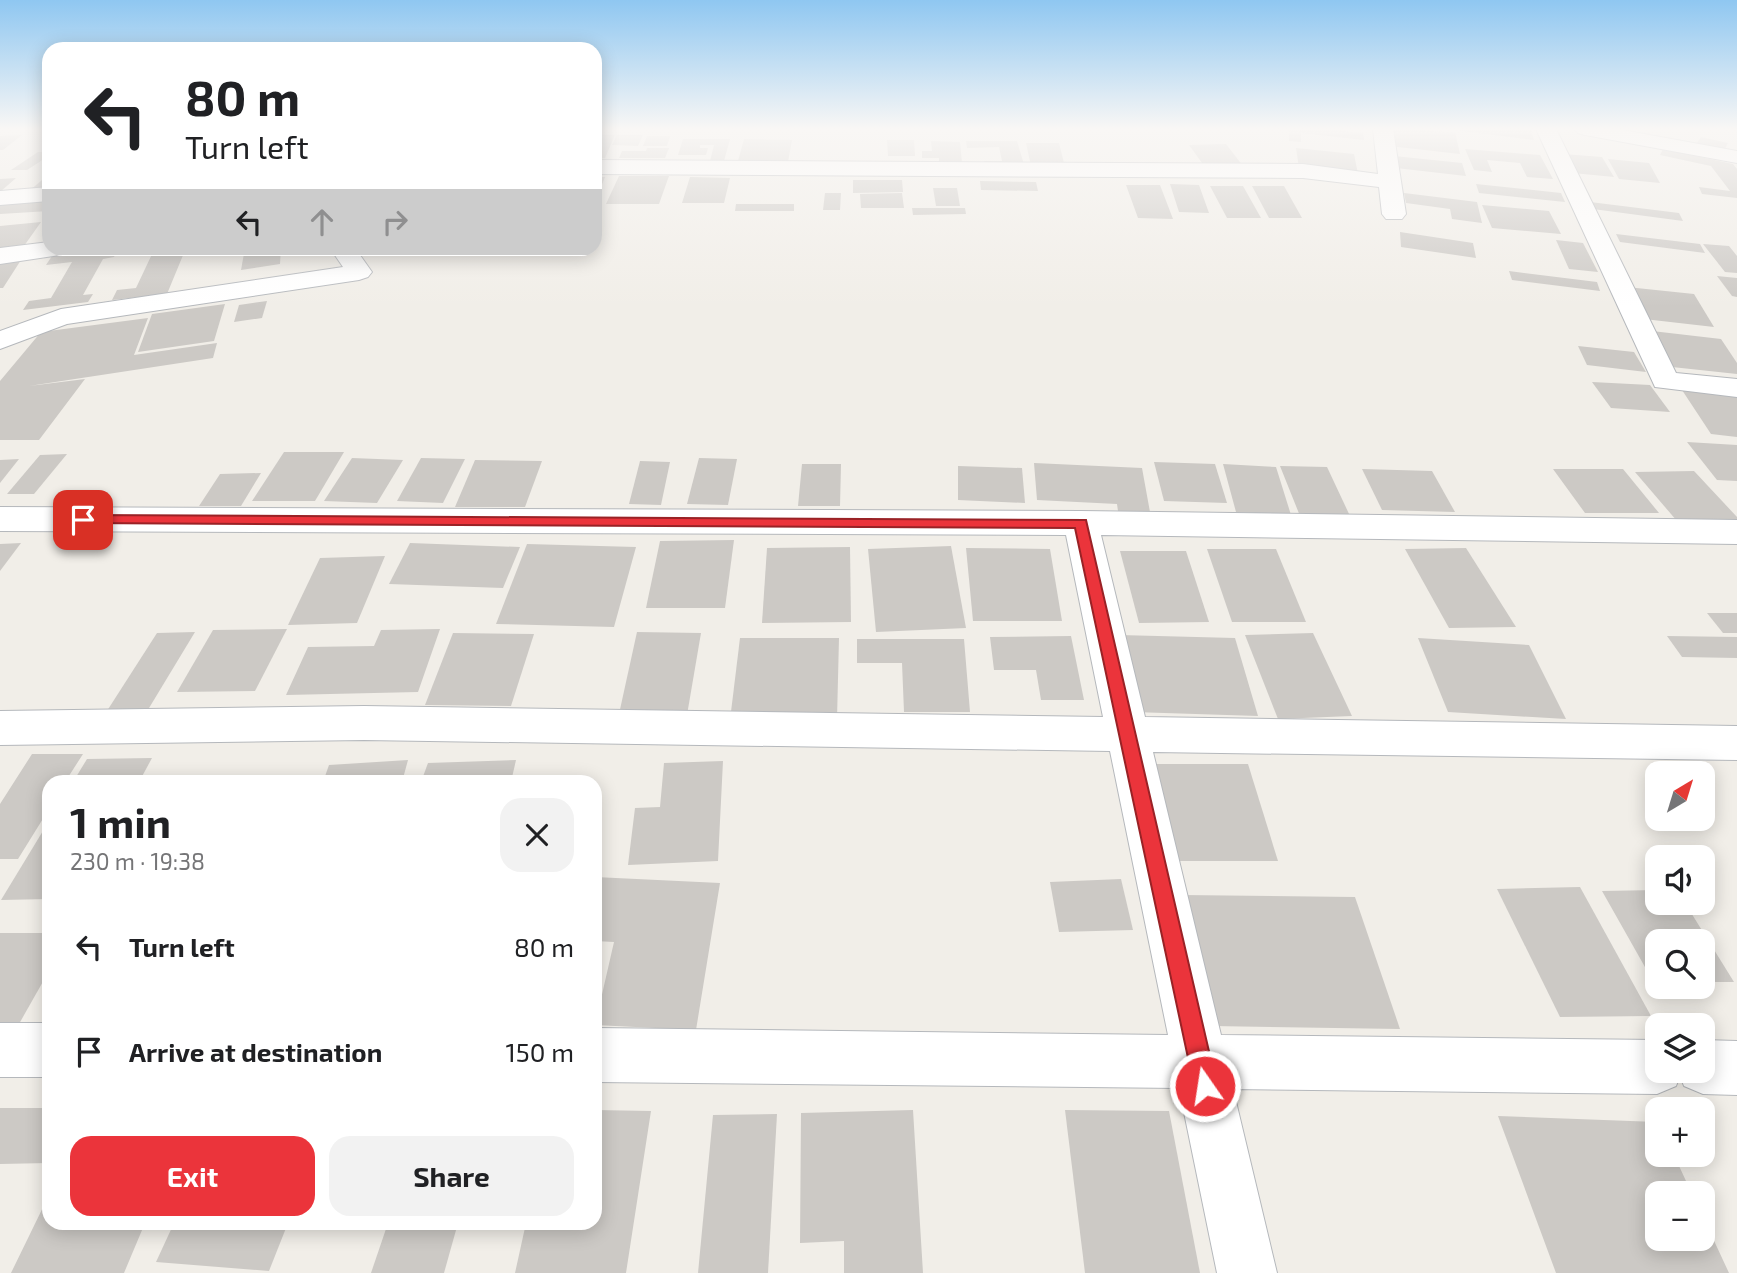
<!DOCTYPE html>
<meta charset="utf-8">
<style>
body{margin:0;font-family:"Exo 2",sans-serif;background:#f2f2f2;color:#202124;height:100vh;display:flex;flex-direction:column;font-size:26px;white-space:nowrap}
*{box-sizing:border-box;margin:0}
p{font-size:23px;color:#757577}
.icon{flex:none;width:38px;height:38px;fill:none;stroke:currentColor;stroke-width:2;stroke-linecap:round;stroke-linejoin:round}
.map{position:relative;flex:1;overflow:hidden}
.side{position:absolute;left:42px;top:775px;width:560px;height:455px;display:flex;flex-direction:column;background:#fff;border-radius:21px;box-shadow:0 4px 18px #0003}
.side>*{flex:none}
.hud{position:absolute;left:42px;top:42px;width:560px;height:214px;border-radius:21px;box-shadow:0 4px 18px #0003;background:#fff;color:#202124;overflow:hidden}
.needle{width:46px;rotate:38deg}
.controls{position:absolute;left:1645px;top:761px;display:grid;gap:14px}
.controls a{display:grid;place-items:center;width:70px;height:70px;border-radius:14px;background:#fff;box-shadow:0 4px 18px #0003;font-size:35px}
.pin{position:absolute;display:grid;place-items:center;width:60px;height:60px;color:#fff;margin:-30px;border-radius:14px;box-shadow:0 4px 10px #0006}
.me{position:absolute;width:77px;margin:-38px;rotate:347deg;stroke-linejoin:round;filter:drop-shadow(0 0 5px #0008)}
.turn{display:flex;align-items:center;gap:24px;height:147px;padding:0 28px;font-size:32px}
.turn .icon{width:91px;height:91px;stroke-width:2.5}
.turn b{display:block;font-size:49px;line-height:60px}
.lanes{display:flex;align-items:center;height:66px;padding:0 28px;background:#0003;justify-content:center;gap:35px;direction:ltr}
.lanes .off{opacity:.35}
.round{display:grid;place-items:center;flex:none;width:74px;height:74px;border-radius:21px;background:#f2f2f2}
.overview{display:flex;align-items:center;justify-content:space-between;height:119px;padding:0 28px}
h1{font-size:42px;font-weight:700;line-height:52px}
.action{display:flex;gap:14px;margin-top:auto;padding:14px 28px}
.action a{flex:1;height:80px;border-radius:21px;background:#eb343b;color:#fff;font-size:28px;font-weight:700;line-height:80px;text-align:center}
.action a+a{background:#f2f2f2;color:#202124}
ul{padding:0;list-style:none}
li{display:flex;align-items:center;gap:21px;height:105px;padding:0 28px}
li div{flex:1}
li b{display:block;font-size:26px}
li em{font-style:normal}
.map>svg:first-child{display:block}
.building{fill:#ccc9c5}
.lines{fill:none;stroke-linecap:round;stroke-linejoin:round}
.minor-casing{stroke:#b5b8bc;stroke-width:2}
.minor{fill:#fff;fill-rule:evenodd}
.route{fill:#eb343b;stroke:#992226;stroke-width:2}
</style>
<div class="map">
<svg width="1737" height="1273" viewBox="0 0 1737 1273">
<rect width="100%" height="100%" fill="#f1eee8"/>
<g class="building">
<path d="M 1289,129 L 1325,129 L 1363,133 L 1364,140 L 1301,133 L 1301,142 L 1289,141 Z"/>
<path d="M 1387,129 L 1455,132 L 1460,154 L 1389,146 Z"/>
<path d="M 1460,129 L 1531,129 L 1534,140 L 1461,131 Z"/>
<path d="M 22,135 L 3,150 L 0,150 L 0,136 Z"/>
<path d="M 595,135 L 615,135 L 605,158 L 595,158 Z"/>
<path d="M 617,135 L 643,135 L 638,146 L 612,145 Z"/>
<path d="M 647,136 L 670,136 L 667,146 L 643,146 Z"/>
<path d="M 1701,137 L 1728,143 L 1723,153 L 1695,146 Z"/>
<path d="M 683,139 L 730,139 L 724,161 L 710,161 L 714,145 L 700,145 L 700,148 L 708,148 L 706,155 L 678,155 Z"/>
<path d="M 744,139 L 792,140 L 788,162 L 738,161 Z"/>
<path d="M 887,140 L 914,140 L 915,156 L 888,156 Z"/>
<path d="M 931,141 L 960,142 L 962,163 L 939,163 L 939,158 L 922,158 L 922,151 L 932,151 Z"/>
<path d="M 966,141 L 1017,141 L 1025,168 L 986,168 L 984,161 L 1002,161 L 999,147 L 967,148 Z"/>
<path d="M 1026,143 L 1059,143 L 1065,167 L 1031,166 Z"/>
<path d="M 1226,144 L 1243,166 L 1205,167 L 1189,145 Z"/>
<path d="M 647,148 L 669,148 L 665,158 L 619,158 L 622,151 L 646,151 Z"/>
<path d="M 1296,148 L 1354,154 L 1358,174 L 1299,168 Z"/>
<path d="M 1465,149 L 1540,155 L 1553,179 L 1527,177 L 1520,163 L 1487,160 L 1492,172 L 1474,170 Z"/>
<path d="M 1663,149 L 1733,164 L 1737,169 L 1737,198 L 1702,194 L 1699,187 L 1730,191 L 1711,166 L 1660,155 Z"/>
<path d="M 38,152 L 49,152 L 49,159 L 44,159 L 27,170 L 11,170 Z"/>
<path d="M 1563,154 L 1602,157 L 1614,177 L 1573,173 Z"/>
<path d="M 1394,156 L 1462,163 L 1466,176 L 1396,168 Z"/>
<path d="M 1608,159 L 1649,163 L 1660,183 L 1619,179 Z"/>
<path d="M 49,174 L 49,190 L 28,192 Z"/>
<path d="M 619,176 L 669,176 L 659,204 L 606,204 Z"/>
<path d="M 595,177 L 605,177 L 595,202 Z"/>
<path d="M 690,177 L 730,178 L 724,203 L 682,203 Z"/>
<path d="M 16,178 L 0,192 L 0,179 Z"/>
<path d="M 853,180 L 902,180 L 903,192 L 853,193 Z"/>
<path d="M 980,181 L 1036,182 L 1038,191 L 981,190 Z"/>
<path d="M 1170,184 L 1199,185 L 1209,213 L 1179,212 Z"/>
<path d="M 1476,184 L 1561,193 L 1565,202 L 1479,193 Z"/>
<path d="M 1126,185 L 1160,185 L 1173,219 L 1138,218 Z"/>
<path d="M 1210,186 L 1243,186 L 1261,218 L 1227,218 Z"/>
<path d="M 1252,186 L 1284,186 L 1302,218 L 1269,218 Z"/>
<path d="M 933,188 L 957,188 L 960,206 L 936,206 Z"/>
<path d="M 825,193 L 841,193 L 840,210 L 823,210 Z"/>
<path d="M 902,193 L 904,208 L 861,208 L 860,194 Z"/>
<path d="M 1404,193 L 1477,202 L 1482,223 L 1452,219 L 1450,209 L 1406,203 Z"/>
<path d="M 49,199 L 49,211 L 0,214 L 0,202 Z"/>
<path d="M 1590,202 L 1679,213 L 1683,221 L 1593,209 Z"/>
<path d="M 736,204 L 794,204 L 794,211 L 735,211 Z"/>
<path d="M 1482,205 L 1549,211 L 1561,234 L 1492,228 Z"/>
<path d="M 912,208 L 965,208 L 966,214 L 913,215 Z"/>
<path d="M 41,222 L 24,246 L 0,248 L 0,226 Z"/>
<path d="M 1400,232 L 1473,243 L 1476,258 L 1401,247 Z"/>
<path d="M 1616,234 L 1700,244 L 1705,253 L 1620,242 Z"/>
<path d="M 1556,240 L 1583,243 L 1598,272 L 1569,269 Z"/>
<path d="M 1703,244 L 1729,246 L 1737,256 L 1737,273 L 1725,272 Z"/>
<path d="M 119,248 L 114,257 L 103,259 L 83,295 L 93,294 L 88,302 L 23,310 L 29,301 L 51,298 L 72,262 L 46,265 L 52,256 Z"/>
<path d="M 141,248 L 186,248 L 167,294 L 112,300 L 117,290 L 136,288 L 153,252 L 139,254 Z"/>
<path d="M 245,248 L 281,248 L 280,264 L 241,270 Z"/>
<path d="M 21,260 L 3,288 L 0,288 L 0,262 Z"/>
<path d="M 1509,271 L 1597,282 L 1600,291 L 1512,280 Z"/>
<path d="M 1717,276 L 1737,278 L 1737,297 L 1732,296 Z"/>
<path d="M 1627,287 L 1694,294 L 1714,327 L 1644,319 Z"/>
<path d="M 267,301 L 262,318 L 234,322 L 239,305 Z"/>
<path d="M 225,304 L 214,341 L 138,352 L 152,314 Z"/>
<path d="M 148,318 L 134,355 L 217,343 L 213,358 L 29,386 L 85,379 L 39,440 L 0,440 L 0,381 L 41,332 Z"/>
<path d="M 1652,331 L 1721,339 L 1737,363 L 1737,374 L 1672,367 Z"/>
<path d="M 1578,346 L 1634,352 L 1646,372 L 1587,365 Z"/>
<path d="M 1592,382 L 1650,385 L 1670,412 L 1611,408 Z"/>
<path d="M 1682,390 L 1737,396 L 1737,437 L 1711,434 Z"/>
<path d="M 1687,442 L 1737,445 L 1737,481 L 1717,480 Z"/>
<path d="M 284,452 L 344,452 L 315,501 L 252,501 Z"/>
<path d="M 67,454 L 34,494 L 7,494 L 40,455 Z"/>
<path d="M 352,458 L 403,460 L 377,503 L 324,501 Z"/>
<path d="M 421,458 L 465,459 L 443,503 L 397,501 Z"/>
<path d="M 699,458 L 737,459 L 728,505 L 687,504 Z"/>
<path d="M 19,459 L 0,483 L 0,460 Z"/>
<path d="M 475,460 L 542,461 L 525,507 L 455,507 Z"/>
<path d="M 640,461 L 670,462 L 661,505 L 629,504 Z"/>
<path d="M 1154,462 L 1215,464 L 1227,503 L 1164,501 Z"/>
<path d="M 1034,463 L 1142,468 L 1150,512 L 1118,511 L 1117,504 L 1037,500 Z"/>
<path d="M 802,464 L 841,464 L 840,506 L 798,506 Z"/>
<path d="M 1223,464 L 1276,467 L 1291,515 L 1236,512 Z"/>
<path d="M 958,466 L 1022,468 L 1025,503 L 958,500 Z"/>
<path d="M 1280,466 L 1327,467 L 1350,516 L 1300,516 Z"/>
<path d="M 1362,469 L 1432,471 L 1455,512 L 1382,510 Z"/>
<path d="M 1553,469 L 1623,469 L 1659,513 L 1585,513 Z"/>
<path d="M 1694,471 L 1737,517 L 1737,520 L 1677,521 L 1635,472 Z"/>
<path d="M 261,473 L 241,506 L 199,506 L 220,474 Z"/>
<path d="M 734,540 L 725,608 L 646,608 L 660,541 Z"/>
<path d="M 21,543 L 0,571 L 0,544 Z"/>
<path d="M 410,543 L 520,547 L 503,588 L 389,584 Z"/>
<path d="M 527,544 L 636,547 L 614,627 L 496,624 Z"/>
<path d="M 951,546 L 966,628 L 876,632 L 868,549 Z"/>
<path d="M 850,547 L 851,622 L 762,623 L 767,548 Z"/>
<path d="M 966,548 L 1050,549 L 1062,621 L 973,621 Z"/>
<path d="M 1466,548 L 1516,627 L 1449,628 L 1405,549 Z"/>
<path d="M 1207,549 L 1276,549 L 1306,622 L 1232,622 Z"/>
<path d="M 1120,551 L 1186,551 L 1209,622 L 1139,623 Z"/>
<path d="M 385,556 L 357,623 L 288,625 L 320,558 Z"/>
<path d="M 1707,613 L 1737,613 L 1737,633 L 1723,633 Z"/>
<path d="M 287,629 L 255,691 L 177,692 L 213,630 Z"/>
<path d="M 440,629 L 418,692 L 286,695 L 308,647 L 374,646 L 381,630 Z"/>
<path d="M 195,632 L 146,713 L 105,714 L 157,633 Z"/>
<path d="M 637,632 L 701,633 L 687,715 L 619,714 Z"/>
<path d="M 453,633 L 534,634 L 511,706 L 425,705 Z"/>
<path d="M 1313,633 L 1352,716 L 1278,719 L 1245,635 Z"/>
<path d="M 1119,635 L 1235,638 L 1258,716 L 1133,712 Z"/>
<path d="M 1071,636 L 1084,700 L 1041,700 L 1036,670 L 994,670 L 990,637 Z"/>
<path d="M 1667,636 L 1737,637 L 1737,658 L 1682,657 Z"/>
<path d="M 740,638 L 839,638 L 837,719 L 730,720 Z"/>
<path d="M 1418,638 L 1529,645 L 1566,719 L 1448,712 Z"/>
<path d="M 857,639 L 964,639 L 970,712 L 904,712 L 902,663 L 857,663 Z"/>
<path d="M 32,754 L 83,754 L 65,782 L 49,782 L 49,809 L 18,859 L 0,859 L 0,804 Z"/>
<path d="M 152,758 L 139,782 L 73,782 L 87,759 Z"/>
<path d="M 408,760 L 402,782 L 323,782 L 329,765 Z"/>
<path d="M 516,760 L 511,782 L 421,782 L 428,763 Z"/>
<path d="M 723,761 L 718,861 L 628,865 L 635,808 L 660,807 L 664,763 Z"/>
<path d="M 1150,764 L 1248,764 L 1278,861 L 1173,861 Z"/>
<path d="M 49,821 L 49,899 L 1,900 Z"/>
<path d="M 595,877 L 720,883 L 696,1030 L 595,1025 L 614,942 L 595,941 Z"/>
<path d="M 1121,879 L 1133,930 L 1059,932 L 1050,882 Z"/>
<path d="M 1580,887 L 1651,1016 L 1560,1017 L 1497,889 Z"/>
<path d="M 1657,890 L 1657,903 L 1685,903 L 1734,982 L 1703,982 L 1703,942 L 1657,942 L 1657,983 L 1654,983 L 1602,891 Z"/>
<path d="M 1182,895 L 1355,897 L 1400,1029 L 1212,1026 Z"/>
<path d="M 0,933 L 49,933 L 49,971 L 15,1031 L 0,1031 Z"/>
<path d="M 0,1108 L 49,1108 L 49,1163 L 0,1164 Z"/>
<path d="M 595,1110 L 651,1111 L 626,1273 L 515,1273 L 526,1223 L 595,1223 Z"/>
<path d="M 913,1110 L 923,1273 L 844,1273 L 844,1241 L 800,1243 L 801,1113 Z"/>
<path d="M 1065,1110 L 1169,1111 L 1200,1273 L 1085,1273 Z"/>
<path d="M 777,1114 L 768,1273 L 698,1273 L 713,1115 Z"/>
<path d="M 1498,1116 L 1657,1122 L 1657,1155 L 1674,1155 L 1692,1194 L 1657,1194 L 1657,1239 L 1703,1239 L 1703,1217 L 1729,1273 L 1556,1273 Z"/>
<path d="M 49,1195 L 49,1223 L 145,1223 L 124,1273 L 11,1273 Z"/>
<path d="M 174,1223 L 288,1223 L 269,1271 L 156,1262 Z"/>
<path d="M 388,1223 L 458,1223 L 444,1273 L 371,1273 Z"/>
</g>
<g class="lines">
<g class="minor-casing">
<g id="minor">
<path d="M 1373,129 L 1393,129 L 1406,214 L 1402,219 L 1386,219 L 1382,214 L 1379,187 L 1303,178 L 595,174 L 595,160 L 1303,164 L 1378,174 Z"/>
<path d="M 1536,129 L 1556,129 L 1676,373 L 1737,379 L 1737,397 L 1655,387 Z"/>
<path d="M 1575,129 L 1617,129 L 1737,151 L 1737,163 L 1585,135 L 1578,133 Z"/>
<path d="M 49,187 L 49,201 L 0,205 L 0,191 Z"/>
<path d="M 49,242 L 49,248 L 72,248 L 69,253 L 60,255 L 0,264 L 0,248 Z"/>
<path d="M 330,248 L 355,248 L 372,272 L 368,277 L 359,280 L 67,324 L 0,349 L 0,331 L 61,309 L 343,267 Z"/>
<path d="M 0,507 L 1081,511 L 1737,520 L 1737,544 L 1101,535 L 1145,717 L 1737,726 L 1737,760 L 1153,752 L 1221,1035 L 1657,1040 L 1657,1071 L 1703,1071 L 1703,1040 L 1737,1041 L 1737,1095 L 1703,1094 L 1684,1086 L 1680,1076 L 1676,1086 L 1657,1094 L 1233,1089 L 1277,1273 L 1217,1273 L 1179,1088 L 595,1082 L 595,1028 L 1168,1035 L 1110,751 L 364,740 L 0,745 L 0,711 L 364,706 L 1103,717 L 1066,535 L 0,531 Z"/>
<rect x="0" y="1023" width="49" height="54"/>
</g>
</g>
<use href="#minor" class="minor"/>
</g>
<linearGradient id="sky" x2="0" y2="1"><stop stop-color="#8fc7f1"/><stop offset="0.42" stop-color="#f9f7f5"/><stop offset="1" stop-color="#f9f7f5" stop-opacity="0"/></linearGradient>
<rect width="1737" height="307" fill="url(#sky)"/>
<path class="route" d="M 83,515 L 1086,520 L 1217,1086 L 1213,1094 L 1205,1098 L 1197,1094 L 1194,1086 L 1075,528 L 78,523 L 78,516 Z"/>
</svg>
<div class="controls">
<a><svg class="needle" viewBox="-14 -14 28 28"><path d="M0-13l5 13h-10z" fill="#e53935"/><path d="M0 13l5-13h-10z" fill="#757577"/></svg></a>
<a><svg class="icon" aria-label="sound" viewBox="0 0 24 24"><path d="M4 9h4l5-4v14l-5-4H4zM17 9q2 3 0 6"/></svg></a>
<a><svg class="icon" aria-label="search" viewBox="0 0 24 24"><circle cx="10" cy="10" r="6"/><path d="M15 15l6 6"/></svg></a>
<a><svg class="icon" aria-label="layers" viewBox="0 0 24 24"><path d="M12 4l9 5-9 5-9-5zM3 14l9 5 9-5"/></svg></a>
<a>+</a>
<a>−</a>
</div>
<div class="pin" style="left:83px;top:520px;background:#d93025"><svg class="icon" aria-label="arrive" viewBox="0 0 24 24"><path d="M6 21V4h12l-3 4 3 4H6"/></svg></div>
<svg class="me" style="left:1205px;top:1086px" viewBox="-20 -20 40 40"><circle r="17" fill="#eb343b" stroke="#fff" stroke-width="3"/><path d="M0-11L8 9 0 5-8 9z" fill="#fff"/></svg>
<div class="hud">
<div class="turn"><svg class="icon" aria-label="left" viewBox="0 0 24 24"><path d="M17 20v-9H6M10 6l-5 5 5 5"/></svg><div><b>80 m</b>Turn left</div></div>
<div class="lanes"><svg class="icon" aria-label="left" viewBox="0 0 24 24"><path d="M17 20v-9H6M10 6l-5 5 5 5"/></svg><svg class="icon off" aria-label="ahead" viewBox="0 0 24 24"><path d="M12 20V5M6 11l6-6 6 6"/></svg><svg class="icon off" aria-label="right" viewBox="0 0 24 24"><path d="M7 20v-9h11M14 6l5 5-5 5"/></svg></div>
</div>
<section class="side">
<div class="overview"><div><h1>1 min</h1><p>230 m · 19:38</p></div><a class="round"><svg class="icon" aria-label="close" viewBox="0 0 24 24"><path d="M6 6l12 12M18 6L6 18"/></svg></a></div>
<ul>
<li><svg class="icon" aria-label="left" viewBox="0 0 24 24"><path d="M17 20v-9H6M10 6l-5 5 5 5"/></svg><div><b>Turn left</b></div><em>80 m</em></li>
<li><svg class="icon" aria-label="arrive" viewBox="0 0 24 24"><path d="M6 21V4h12l-3 4 3 4H6"/></svg><div><b>Arrive at destination</b></div><em>150 m</em></li>
</ul>
<div class="action"><a>Exit</a><a>Share</a></div>
</section>
</div>
